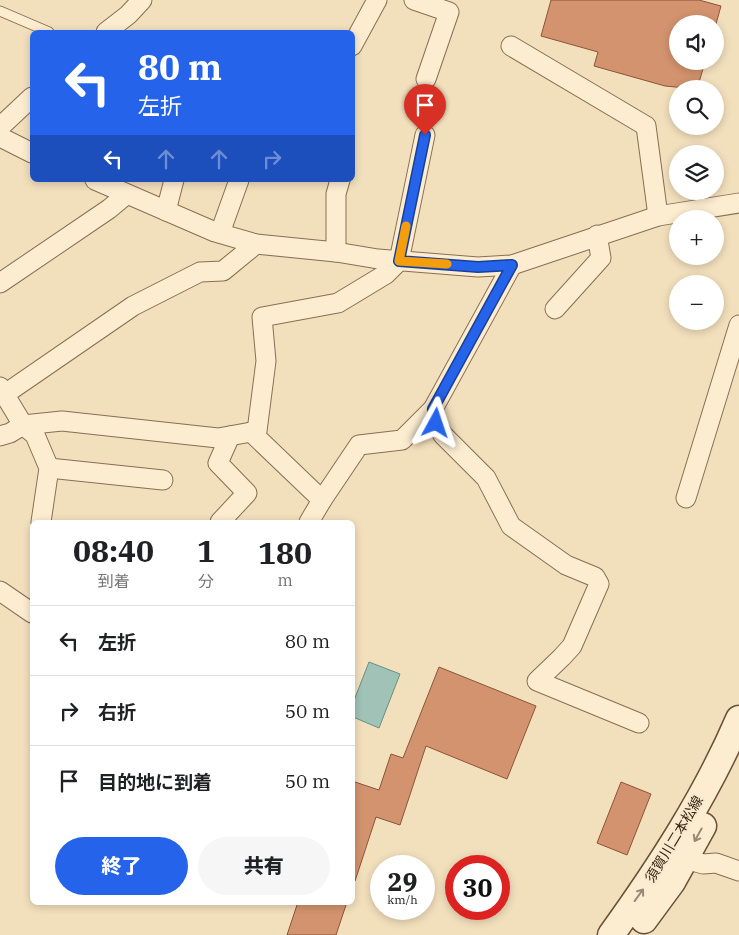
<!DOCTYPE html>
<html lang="ja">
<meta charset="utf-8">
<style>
body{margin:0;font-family:"IBM Plex Serif","Noto Sans JP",serif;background:#f6f6f6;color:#202124;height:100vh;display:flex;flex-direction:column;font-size:19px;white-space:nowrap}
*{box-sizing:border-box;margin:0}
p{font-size:16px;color:#757577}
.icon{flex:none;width:28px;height:28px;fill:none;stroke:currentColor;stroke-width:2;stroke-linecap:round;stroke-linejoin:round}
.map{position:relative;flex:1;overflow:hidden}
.sheet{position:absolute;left:30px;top:520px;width:325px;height:385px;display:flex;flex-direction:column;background:#fff;border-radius:8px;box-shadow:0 2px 8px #0003}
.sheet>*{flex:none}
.guide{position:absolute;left:30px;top:30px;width:325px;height:152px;border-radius:8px;box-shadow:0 2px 8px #0003;background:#2563eb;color:#fff;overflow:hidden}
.fabs{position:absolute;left:669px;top:15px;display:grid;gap:10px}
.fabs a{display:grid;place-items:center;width:55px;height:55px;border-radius:50%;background:#fff;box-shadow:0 2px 8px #0003;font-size:25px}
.speed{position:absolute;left:370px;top:855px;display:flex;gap:10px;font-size:25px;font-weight:700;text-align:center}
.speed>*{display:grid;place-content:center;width:65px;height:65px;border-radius:50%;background:#fff;box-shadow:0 2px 8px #0003;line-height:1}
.speed small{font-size:12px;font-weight:400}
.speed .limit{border:8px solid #d22;background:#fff;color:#111}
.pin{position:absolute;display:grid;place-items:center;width:42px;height:42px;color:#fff;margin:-51px -21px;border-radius:50% 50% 50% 0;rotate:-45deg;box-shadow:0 0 5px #0007}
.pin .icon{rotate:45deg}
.me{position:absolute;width:55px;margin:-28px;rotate:5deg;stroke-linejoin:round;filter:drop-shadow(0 0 4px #0008)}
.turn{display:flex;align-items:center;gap:18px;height:105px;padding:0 25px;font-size:22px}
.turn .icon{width:65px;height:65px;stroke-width:2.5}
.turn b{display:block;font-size:35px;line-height:42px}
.lanes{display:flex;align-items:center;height:48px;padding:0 25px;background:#0003;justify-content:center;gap:25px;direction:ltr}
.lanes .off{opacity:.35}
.eta{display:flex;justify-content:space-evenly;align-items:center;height:85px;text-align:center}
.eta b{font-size:30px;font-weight:800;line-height:35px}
.action{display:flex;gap:10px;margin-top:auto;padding:10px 25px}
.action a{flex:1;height:58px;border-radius:30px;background:#2563eb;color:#fff;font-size:20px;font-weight:800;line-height:58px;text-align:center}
.action a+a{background:#f6f6f6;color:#202124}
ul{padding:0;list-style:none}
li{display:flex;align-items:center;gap:15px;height:70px;padding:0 25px;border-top:1px solid #e0e0e0}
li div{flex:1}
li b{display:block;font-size:19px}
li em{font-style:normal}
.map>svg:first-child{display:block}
.water{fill:#a0c2b7;stroke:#679084}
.building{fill:#d3936e;stroke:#8c5538}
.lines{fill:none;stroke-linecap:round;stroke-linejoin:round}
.lane-casing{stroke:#8a6e54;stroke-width:11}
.street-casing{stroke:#8a6e54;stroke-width:21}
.secondary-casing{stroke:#6c4f37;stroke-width:29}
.lane{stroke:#fcedd0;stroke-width:9}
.street{stroke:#fcedd0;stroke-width:19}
.secondary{stroke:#fcedd0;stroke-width:26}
.oneway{stroke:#9a8a75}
.route-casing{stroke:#184099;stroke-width:12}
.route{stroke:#2563eb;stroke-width:9}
.slow{stroke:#f59e0b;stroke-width:9}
.labels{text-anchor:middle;stroke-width:4;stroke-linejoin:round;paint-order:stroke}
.street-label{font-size:14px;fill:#38271a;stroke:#f8e9cc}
</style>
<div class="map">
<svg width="739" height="935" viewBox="0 0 739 935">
<rect width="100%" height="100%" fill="#f2dfbc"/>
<path class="water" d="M 369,662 L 400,674 L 379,728 L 353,717 L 353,703 Z"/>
<g class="building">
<path d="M 551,0 L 699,0 L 721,6 L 716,24 L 678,24 L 678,61 L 705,62 L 697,89 L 665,86 L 594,66 L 598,52 L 541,36 Z"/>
<path d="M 439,667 L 536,706 L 507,779 L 426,746 L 400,825 L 376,817 L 355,881 L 352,880 L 352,781 L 379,790 L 391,754 L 403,758 Z"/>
<path d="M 621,782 L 651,794 L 627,855 L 597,843 Z"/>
<path d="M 298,902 L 347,902 L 336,935 L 287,935 Z"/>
</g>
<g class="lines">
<g class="lane-casing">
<path id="lane" d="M 0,11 L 49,32"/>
</g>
<g class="street-casing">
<g id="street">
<path d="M 414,0 L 449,12 L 426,79"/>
<path d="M 106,32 L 128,15 L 142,0"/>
<path d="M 352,46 L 377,0"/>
<path d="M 511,46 L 646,126 L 658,216"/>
<path d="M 0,127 L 32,97"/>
<path d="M 0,137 L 32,153"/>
<path d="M 95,180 L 215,232 L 256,244 L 336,252 L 378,259 L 478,267 L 512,265 L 658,216 L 739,203"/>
<path d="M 166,211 L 174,180"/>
<path d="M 220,233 L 239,180"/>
<path d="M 336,252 L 336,194 L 340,180"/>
<path d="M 0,283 L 109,209 L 127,194"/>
<path d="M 555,309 L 601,258 L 597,235"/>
<path d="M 0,387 L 23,425 L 35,435 L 49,468 L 41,522"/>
<path d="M 5,394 L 133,306 L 200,272 L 223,271 L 256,244"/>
<path d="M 433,409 L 436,423 L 443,435 L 486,478 L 511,526 L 566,565 L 595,577 L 599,584 L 572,646 L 562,657 L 537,681 L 639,723"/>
<path d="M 251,432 L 322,500 L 309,522"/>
<path d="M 0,436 L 10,433 L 23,425 L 62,421 L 218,438 L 257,431 L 266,361 L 262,317 L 338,303 L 386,274 L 399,261 L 425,135"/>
<path d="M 49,468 L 163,480"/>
<path d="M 686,498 L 739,325"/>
<path d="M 322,500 L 359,445 L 402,440 L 433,409 L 512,265"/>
<path d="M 220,522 L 247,493 L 218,463 L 230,436"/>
<path d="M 0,591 L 32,613"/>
<path d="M 685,859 L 703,864 L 716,863 L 739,871"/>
</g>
</g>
<g class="secondary-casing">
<g id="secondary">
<path d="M 644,920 L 672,882 L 703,826"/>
<path d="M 611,935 C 660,867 706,796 739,719"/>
</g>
</g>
<use href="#lane" class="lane"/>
<use href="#street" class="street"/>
<use href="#secondary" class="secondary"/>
</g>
<defs><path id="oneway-shaft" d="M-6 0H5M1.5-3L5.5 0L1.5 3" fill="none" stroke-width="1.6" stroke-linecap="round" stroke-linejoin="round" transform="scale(1.25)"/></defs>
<g class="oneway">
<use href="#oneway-shaft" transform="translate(698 835) rotate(119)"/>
<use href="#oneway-shaft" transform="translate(639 895) rotate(-54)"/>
</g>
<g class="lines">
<g class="route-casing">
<path id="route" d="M 425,135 L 399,261 L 478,267 L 512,265 L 433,409 L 436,423"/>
</g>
<use href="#route" class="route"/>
<path class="slow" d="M 406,226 L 399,261 L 447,264"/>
</g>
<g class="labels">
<g class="street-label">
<text transform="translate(674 839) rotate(-59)" y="5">須賀川二本松線</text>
</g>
</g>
</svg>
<div class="fabs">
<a><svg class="icon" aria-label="sound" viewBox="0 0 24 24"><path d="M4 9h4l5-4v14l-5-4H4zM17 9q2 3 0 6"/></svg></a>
<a><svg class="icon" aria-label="search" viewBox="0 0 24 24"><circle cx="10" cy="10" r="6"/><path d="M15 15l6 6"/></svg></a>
<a><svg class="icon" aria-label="layers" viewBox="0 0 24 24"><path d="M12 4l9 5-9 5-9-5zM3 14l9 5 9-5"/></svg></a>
<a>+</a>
<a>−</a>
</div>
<div class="speed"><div>29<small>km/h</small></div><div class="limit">30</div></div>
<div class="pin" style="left:425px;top:135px;background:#d93025"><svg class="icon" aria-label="arrive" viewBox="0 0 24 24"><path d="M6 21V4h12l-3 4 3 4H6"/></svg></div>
<svg class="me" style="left:436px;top:423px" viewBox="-20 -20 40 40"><path d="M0-17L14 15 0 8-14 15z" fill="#2563eb" stroke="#fff" stroke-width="4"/></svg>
<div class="guide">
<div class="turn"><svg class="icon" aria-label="left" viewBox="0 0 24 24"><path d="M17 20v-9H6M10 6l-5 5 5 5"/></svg><div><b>80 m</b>左折</div></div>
<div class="lanes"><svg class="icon" aria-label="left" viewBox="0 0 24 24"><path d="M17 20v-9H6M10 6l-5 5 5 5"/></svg><svg class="icon off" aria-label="ahead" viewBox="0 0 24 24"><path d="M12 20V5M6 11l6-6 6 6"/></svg><svg class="icon off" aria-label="ahead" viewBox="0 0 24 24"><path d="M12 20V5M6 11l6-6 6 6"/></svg><svg class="icon off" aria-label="right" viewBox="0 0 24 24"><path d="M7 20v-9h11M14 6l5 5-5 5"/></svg></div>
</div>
<section class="sheet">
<div class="eta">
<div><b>08:40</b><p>到着</p></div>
<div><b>1</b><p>分</p></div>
<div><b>180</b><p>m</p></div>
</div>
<ul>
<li><svg class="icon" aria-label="left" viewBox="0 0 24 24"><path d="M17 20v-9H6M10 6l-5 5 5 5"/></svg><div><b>左折</b></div><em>80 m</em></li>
<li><svg class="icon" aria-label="right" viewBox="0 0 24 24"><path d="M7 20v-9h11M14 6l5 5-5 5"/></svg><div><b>右折</b></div><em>50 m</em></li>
<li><svg class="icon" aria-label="arrive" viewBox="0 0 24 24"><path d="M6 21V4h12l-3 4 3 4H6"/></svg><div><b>目的地に到着</b></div><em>50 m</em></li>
</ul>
<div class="action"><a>終了</a><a>共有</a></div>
</section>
</div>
